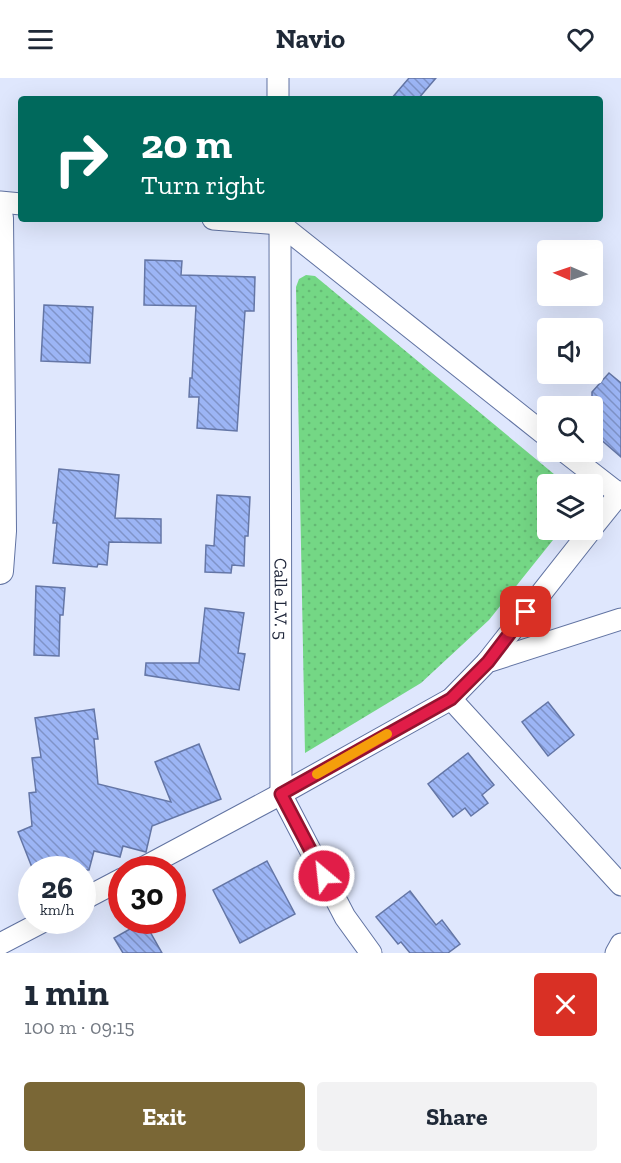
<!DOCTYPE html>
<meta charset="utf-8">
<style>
body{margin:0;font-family:"Zilla Slab",serif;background:#f2f2f3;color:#1f2937;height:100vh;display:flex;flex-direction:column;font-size:22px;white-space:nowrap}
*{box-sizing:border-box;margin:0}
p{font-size:20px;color:#747a83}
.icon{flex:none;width:33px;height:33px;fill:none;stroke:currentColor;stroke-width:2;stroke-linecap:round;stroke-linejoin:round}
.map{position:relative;height:875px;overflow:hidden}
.sheet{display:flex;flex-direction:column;background:#fff;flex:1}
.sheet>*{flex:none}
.hud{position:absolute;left:18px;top:18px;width:585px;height:126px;border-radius:6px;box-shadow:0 6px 24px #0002;background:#00695c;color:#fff;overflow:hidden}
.needle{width:39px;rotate:272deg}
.controls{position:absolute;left:537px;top:162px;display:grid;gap:12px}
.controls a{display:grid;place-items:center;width:66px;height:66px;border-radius:6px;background:#fff;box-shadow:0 6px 24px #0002;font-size:30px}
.speed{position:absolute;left:18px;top:778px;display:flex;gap:12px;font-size:30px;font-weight:700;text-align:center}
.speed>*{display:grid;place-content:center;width:78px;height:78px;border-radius:50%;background:#fff;box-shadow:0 6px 24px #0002;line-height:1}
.speed small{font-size:15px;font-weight:400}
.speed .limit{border:9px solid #d22;background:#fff;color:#111}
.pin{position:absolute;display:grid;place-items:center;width:51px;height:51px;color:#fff;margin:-26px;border-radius:12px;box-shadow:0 3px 9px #0006}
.me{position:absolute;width:66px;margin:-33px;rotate:332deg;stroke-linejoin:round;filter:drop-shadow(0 0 4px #0008)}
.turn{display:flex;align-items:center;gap:21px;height:126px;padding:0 24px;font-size:27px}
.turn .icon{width:78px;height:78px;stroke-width:2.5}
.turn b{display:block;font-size:42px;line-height:51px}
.round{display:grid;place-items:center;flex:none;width:63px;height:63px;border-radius:6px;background:#f2f2f3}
.summary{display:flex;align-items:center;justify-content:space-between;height:102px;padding:0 24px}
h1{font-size:36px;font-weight:700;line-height:45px}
.cta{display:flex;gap:12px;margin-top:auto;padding:12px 24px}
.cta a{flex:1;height:69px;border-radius:6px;background:#7a6736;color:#fff;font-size:24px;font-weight:700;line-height:69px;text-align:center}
.cta a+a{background:#f2f2f3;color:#1f2937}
header{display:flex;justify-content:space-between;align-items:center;height:78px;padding:0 24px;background:#fff;font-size:27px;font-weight:700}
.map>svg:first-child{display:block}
.park{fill:url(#park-dots)}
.building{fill:url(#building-back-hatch);stroke:#6476a6;stroke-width:1.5}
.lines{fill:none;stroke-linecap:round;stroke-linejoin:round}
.minor-casing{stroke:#6173a2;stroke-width:23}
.tertiary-casing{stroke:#6173a2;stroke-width:28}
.minor{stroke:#fff;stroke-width:21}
.tertiary{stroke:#fff;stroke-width:26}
.route-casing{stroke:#92132f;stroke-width:15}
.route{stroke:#e11d48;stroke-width:10}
.slow{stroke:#f59e0b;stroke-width:10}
.labels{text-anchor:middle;stroke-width:4.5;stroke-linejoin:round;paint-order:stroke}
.street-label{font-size:18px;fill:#21283c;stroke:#dfe7fd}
</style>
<header><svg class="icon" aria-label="menu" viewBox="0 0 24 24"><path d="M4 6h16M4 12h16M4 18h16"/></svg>Navio<svg class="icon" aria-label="heart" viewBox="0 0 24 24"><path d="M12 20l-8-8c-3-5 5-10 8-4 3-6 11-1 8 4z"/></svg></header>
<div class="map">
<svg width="621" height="875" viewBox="0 0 621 875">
<defs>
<pattern id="park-dots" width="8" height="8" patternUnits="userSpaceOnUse" patternTransform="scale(1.5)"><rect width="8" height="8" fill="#74d785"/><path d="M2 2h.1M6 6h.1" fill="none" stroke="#64b974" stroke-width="1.8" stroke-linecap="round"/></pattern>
<pattern id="building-back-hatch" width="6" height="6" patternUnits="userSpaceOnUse" patternTransform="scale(1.5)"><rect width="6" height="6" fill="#9cb5f5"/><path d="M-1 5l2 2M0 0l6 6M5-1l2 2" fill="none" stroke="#7f93c8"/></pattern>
</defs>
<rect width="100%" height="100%" fill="#dfe7fd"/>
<path class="park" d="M 306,197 L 315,198 L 566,406 L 548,406 L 548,452 L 561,452 L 489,542 L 421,605 L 305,675 L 296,209 L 299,201 Z"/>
<g class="building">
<path d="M 409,0 L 436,0 L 418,21 L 391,21 Z"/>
<path d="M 145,182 L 182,183 L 181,197 L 255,199 L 254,233 L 245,233 L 237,353 L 197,350 L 199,319 L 189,319 L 190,300 L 192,300 L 196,228 L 144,227 Z"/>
<path d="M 44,227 L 93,229 L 90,285 L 41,283 Z"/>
<path d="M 609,295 L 621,305 L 621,379 L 592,354 L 592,314 Z"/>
<path d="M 59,391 L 119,397 L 115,440 L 161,441 L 161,465 L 109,464 L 107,487 L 98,486 L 97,489 L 53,485 L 57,445 L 53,445 Z"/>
<path d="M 217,417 L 250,419 L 248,458 L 245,458 L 244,488 L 232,487 L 231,495 L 205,494 L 206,467 L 214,468 Z"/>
<path d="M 36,508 L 65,510 L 63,537 L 60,537 L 59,578 L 34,577 Z"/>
<path d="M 205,530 L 244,535 L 238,575 L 245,576 L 239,612 L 145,597 L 146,585 L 199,585 Z"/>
<path d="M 548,624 L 574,657 L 548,678 L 522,644 Z"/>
<path d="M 94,631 L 98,661 L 94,661 L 98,706 L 171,724 L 155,684 L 199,666 L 221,721 L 152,748 L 146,774 L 123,768 L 120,779 L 94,773 L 89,792 L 33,792 L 18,754 L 32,748 L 29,715 L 36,714 L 32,680 L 41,679 L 35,640 Z"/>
<path d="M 468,675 L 494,707 L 482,717 L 488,725 L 471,738 L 465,730 L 453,739 L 428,706 Z"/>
<path d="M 267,783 L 295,836 L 240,865 L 213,812 Z"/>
<path d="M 410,813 L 436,847 L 442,842 L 460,866 L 448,875 L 410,875 L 401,864 L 398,866 L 376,839 Z"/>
<path d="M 144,843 L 162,875 L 123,875 L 114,860 Z"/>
</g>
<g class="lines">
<g class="minor-casing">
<g id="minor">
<path d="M 278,0 L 278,21"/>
<path d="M 0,124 L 21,126"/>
<path d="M 213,141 L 280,146 L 548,359"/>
<path id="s1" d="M 280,141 L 281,716 L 345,839 L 371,875"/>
<path d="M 565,374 L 619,416"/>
<path d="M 592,450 L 621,414"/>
<path d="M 487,584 L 591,452"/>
<path d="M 451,621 L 621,807"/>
<path d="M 139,792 L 281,716 L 451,621 L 487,584 L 621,541"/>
<path d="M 82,822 L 122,801"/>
<path d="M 0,866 L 44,843"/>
<path d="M 616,875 L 621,866"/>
</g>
</g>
<g class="tertiary-casing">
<path id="tertiary" d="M 0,140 L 3,453 L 0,493"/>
</g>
<use href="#minor" class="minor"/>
<use href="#tertiary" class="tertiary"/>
</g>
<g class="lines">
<g class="route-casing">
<path id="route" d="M 324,798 L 281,716 L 451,621 L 488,584 L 526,534"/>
</g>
<use href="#route" class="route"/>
<path class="slow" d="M 317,696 L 387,656"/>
</g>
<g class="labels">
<g class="street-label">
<text dy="6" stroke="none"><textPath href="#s1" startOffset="380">Calle L.V. 5</textPath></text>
</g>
</g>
</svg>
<div class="controls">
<a><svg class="needle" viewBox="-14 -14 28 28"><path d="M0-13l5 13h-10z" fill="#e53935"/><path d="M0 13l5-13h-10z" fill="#747a83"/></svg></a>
<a><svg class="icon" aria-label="sound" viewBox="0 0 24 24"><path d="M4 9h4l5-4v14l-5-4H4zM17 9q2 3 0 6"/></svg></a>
<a><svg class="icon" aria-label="search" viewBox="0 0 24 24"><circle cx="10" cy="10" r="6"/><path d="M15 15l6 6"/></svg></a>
<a><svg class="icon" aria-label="layers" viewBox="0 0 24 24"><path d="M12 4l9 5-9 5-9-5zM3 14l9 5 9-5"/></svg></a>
</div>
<div class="speed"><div>26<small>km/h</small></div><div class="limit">30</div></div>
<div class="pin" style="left:526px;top:534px;background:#d93025"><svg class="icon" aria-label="arrive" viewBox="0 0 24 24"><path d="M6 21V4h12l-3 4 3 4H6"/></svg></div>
<svg class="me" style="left:324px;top:798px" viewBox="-20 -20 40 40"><circle r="17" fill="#e11d48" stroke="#fff" stroke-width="3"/><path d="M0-11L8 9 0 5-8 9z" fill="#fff"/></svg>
<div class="hud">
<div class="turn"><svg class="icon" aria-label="right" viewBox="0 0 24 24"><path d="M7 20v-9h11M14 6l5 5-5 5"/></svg><div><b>20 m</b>Turn right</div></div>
</div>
</div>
<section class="sheet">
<div class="summary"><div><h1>1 min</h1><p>100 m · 09:15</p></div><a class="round" style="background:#d93025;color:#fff"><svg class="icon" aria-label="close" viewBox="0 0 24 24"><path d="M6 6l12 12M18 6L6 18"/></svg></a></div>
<div class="cta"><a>Exit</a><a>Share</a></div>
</section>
